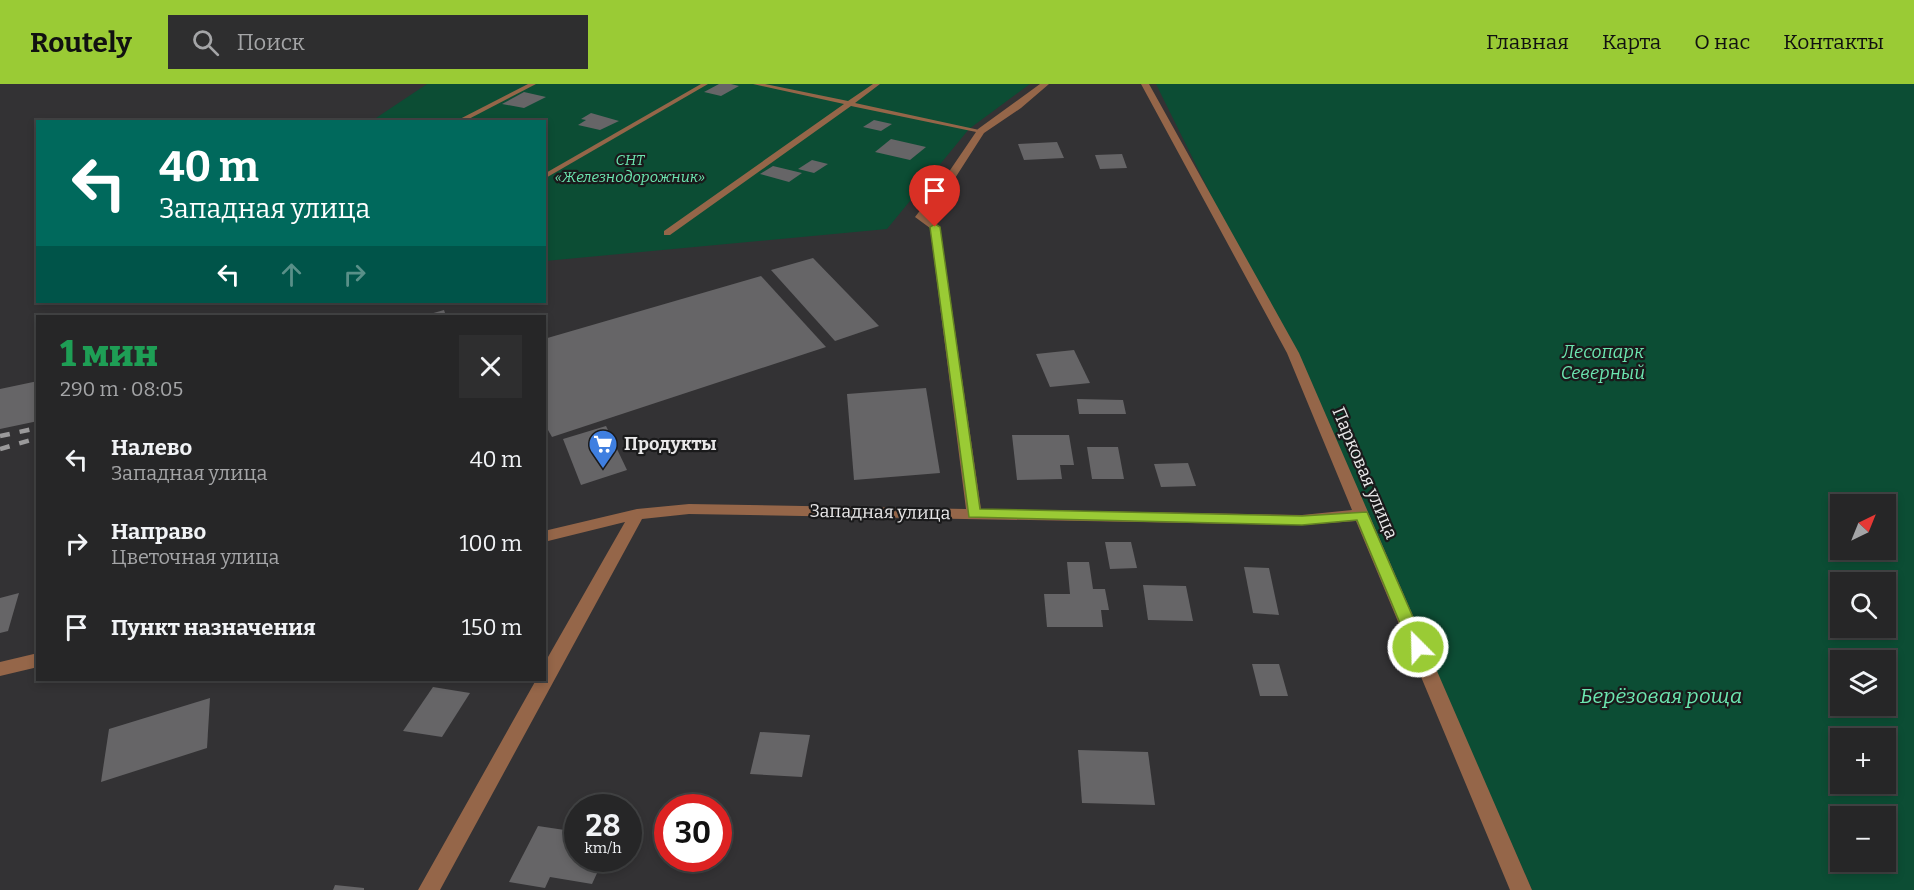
<!DOCTYPE html>
<html lang="ru">
<meta charset="utf-8">
<style>
body{margin:0;font-family:Bitter,serif;background:#2e2e2f;color:#f1f3f6;height:100vh;display:flex;flex-direction:column;font-size:22px;white-space:nowrap}
*{box-sizing:border-box;margin:0}
p{font-size:20px;color:#a4a5a7}
.icon{flex:none;width:33px;height:33px;fill:none;stroke:currentColor;stroke-width:2;stroke-linecap:round;stroke-linejoin:round}
.map{position:relative;flex:1;overflow:hidden}
.sheet{position:absolute;left:36px;top:231px;width:510px;height:366px;display:flex;flex-direction:column;background:#262627;border-radius:0px;box-shadow:0 3px 9px #0003,0 0 0 2px #424344}
.sheet>*{flex:none}
.top-card{position:absolute;left:36px;top:36px;width:510px;height:183px;border-radius:0px;box-shadow:0 3px 9px #0003,0 0 0 2px #424344;background:#00695c;color:#fff;overflow:hidden}
.needle{width:39px;rotate:43deg}
.fabs{position:absolute;left:1830px;top:410px;display:grid;gap:12px}
.fabs a{display:grid;place-items:center;width:66px;height:66px;border-radius:0px;background:#262627;box-shadow:0 3px 9px #0003,0 0 0 2px #424344;font-size:30px}
.speed{position:absolute;left:564px;top:710px;display:flex;gap:12px;font-size:30px;font-weight:700;text-align:center}
.speed>*{display:grid;place-content:center;width:78px;height:78px;border-radius:50%;background:#262627;box-shadow:0 3px 9px #0003,0 0 0 2px #424344;line-height:1}
.speed small{font-size:15px;font-weight:400}
.speed .limit{border:9px solid #d22;background:#fff;color:#111}
.pin{position:absolute;display:grid;place-items:center;width:51px;height:51px;color:#fff;margin:-62px -26px;border-radius:50% 50% 50% 0;rotate:-45deg;box-shadow:0 0 6px #0007}
.pin .icon{rotate:45deg}
.me{position:absolute;width:66px;margin:-33px;rotate:337deg;stroke-linejoin:round;filter:drop-shadow(0 0 4px #0008)}
.turn{display:flex;align-items:center;gap:21px;height:126px;padding:0 24px;font-size:27px}
.turn .icon{width:78px;height:78px;stroke-width:2.5}
.turn b{display:block;font-size:42px;line-height:51px}
.lanes{display:flex;align-items:center;height:57px;padding:0 24px;background:#0003;justify-content:center;gap:30px;direction:ltr}
.lanes .off{opacity:.35}
.round{display:grid;place-items:center;flex:none;width:63px;height:63px;border-radius:0px;background:#2e2e2f}
.overview{display:flex;align-items:center;justify-content:space-between;height:102px;padding:0 24px}
h1{font-size:36px;font-weight:800;line-height:45px;color:#1e9e55}
ul{padding:0;list-style:none}
li{display:flex;align-items:center;gap:18px;height:84px;padding:0 24px}
li div{flex:1}
li b{display:block;font-size:22px}
li em{font-style:normal}
header{display:flex;align-items:center;gap:36px;box-sizing:border-box;height:84px;padding:0 30px;background:#9acb35;color:#111}
header strong{font-size:28px}
nav{display:flex;gap:33px;margin-inline-start:auto;font-size:21px}
.search{width:420px;height:54px;background:#2e2e2f;display:flex;align-items:center;gap:15px;box-sizing:border-box;padding:0 21px;border-radius:0px;color:#a4a5a7;font-size:22px}
.map>svg:first-child{display:block}
.green{fill:#0c4d34;fill-rule:evenodd}
.building{fill:#666567}
.lines{fill:none;stroke-linecap:round;stroke-linejoin:round}
.lane{fill:#956649;fill-rule:evenodd}
.street{fill:#956649;fill-rule:evenodd}
.rail{stroke:#9b9a9b;stroke-width:4.5;stroke-dasharray:10 10;stroke-linecap:butt}
.route{fill:#9acb35;stroke:#648422;stroke-width:1.5}
.labels{text-anchor:middle;stroke-width:4.5;stroke-linejoin:round;paint-order:stroke}
.far-park-label{font-size:15px;font-style:italic;fill:#6ce6b0;stroke:#1a1a1b}
.park-label{font-size:18px;font-style:italic;fill:#6ce6b0;stroke:#1a1a1b}
.poi-label{font-size:18px;font-weight:bold;fill:#eae9ea;stroke:#1a1a1b;text-anchor:start}
.street-label{font-size:18px;fill:#eae9ea;stroke:#1a1a1b}
.near-park-label{font-size:21px;font-style:italic;fill:#6ce6b0;stroke:#1a1a1b}
</style>
<header>
<strong>Routely</strong>
<div class="search"><svg class="icon" aria-label="search" viewBox="0 0 24 24"><circle cx="10" cy="10" r="6"/><path d="M15 15l6 6"/></svg>Поиск</div>
<nav><a>Главная</a><a>Карта</a><a>О нас</a><a>Контакты</a></nav>
</header>
<div class="map">
<svg width="1914" height="806" viewBox="0 0 1914 806">
<rect width="100%" height="100%" fill="#333234"/>
<g class="green">
<path d="M 427,0 L 1030,0 L 969,45 L 887,145 L 545,177 L 544,38 L 370,38 Z"/>
<path d="M 1156,0 L 1914,0 L 1914,806 L 1532,806 L 1313,309 L 1239,168 ZM 1840,420 L 1886,420 L 1886,465 L 1840,465 ZM 1840,498 L 1886,498 L 1886,543 L 1840,543 ZM 1840,576 L 1886,576 L 1886,621 L 1840,621 ZM 1840,654 L 1886,654 L 1886,699 L 1840,699 ZM 1840,732 L 1886,732 L 1886,777 L 1840,777 Z"/>
</g>
<g class="building">
<path d="M 719,0 L 731,0 L 739,2 L 721,12 L 704,8 Z"/>
<path d="M 524,8 L 546,13 L 524,24 L 502,20 Z"/>
<path d="M 591,29 L 619,37 L 600,46 L 578,41 L 586,36 L 581,35 Z"/>
<path d="M 874,36 L 892,40 L 881,47 L 863,43 Z"/>
<path d="M 891,55 L 926,63 L 910,76 L 875,68 Z"/>
<path d="M 1057,58 L 1064,74 L 1024,76 L 1018,60 Z"/>
<path d="M 1122,70 L 1127,84 L 1100,85 L 1095,71 Z"/>
<path d="M 812,76 L 828,80 L 814,89 L 798,85 Z"/>
<path d="M 773,82 L 802,89 L 789,98 L 760,90 Z"/>
<path d="M 813,174 L 879,242 L 835,257 L 771,186 Z"/>
<path d="M 761,192 L 826,263 L 552,353 L 544,339 L 544,255 Z"/>
<path d="M 444,226 L 446,232 L 423,232 Z"/>
<path d="M 1074,266 L 1090,299 L 1050,303 L 1036,270 Z"/>
<path d="M 38,297 L 38,337 L 0,345 L 0,305 Z"/>
<path d="M 926,304 L 940,389 L 854,396 L 847,310 Z"/>
<path d="M 1077,315 L 1123,316 L 1126,330 L 1079,330 Z"/>
<path d="M 606,342 L 627,386 L 581,401 L 563,355 Z"/>
<path d="M 1012,351 L 1069,351 L 1074,381 L 1060,381 L 1062,395 L 1017,396 Z"/>
<path d="M 1087,363 L 1118,363 L 1124,395 L 1092,395 Z"/>
<path d="M 1188,379 L 1196,402 L 1161,403 L 1154,380 Z"/>
<path d="M 1105,458 L 1131,458 L 1137,484 L 1110,485 Z"/>
<path d="M 1067,478 L 1089,478 L 1093,505 L 1105,505 L 1109,526 L 1101,526 L 1103,543 L 1047,543 L 1044,510 L 1070,510 Z"/>
<path d="M 1244,483 L 1269,484 L 1279,531 L 1253,529 Z"/>
<path d="M 1143,501 L 1186,502 L 1193,537 L 1148,536 Z"/>
<path d="M 19,509 L 8,547 L 0,549 L 0,514 Z"/>
<path d="M 1252,580 L 1279,580 L 1288,612 L 1260,612 Z"/>
<path d="M 433,603 L 470,609 L 442,653 L 403,647 Z"/>
<path d="M 210,614 L 207,664 L 101,698 L 109,645 Z"/>
<path d="M 760,648 L 810,651 L 802,693 L 750,690 Z"/>
<path d="M 1078,666 L 1148,668 L 1155,721 L 1082,719 Z"/>
<path d="M 538,742 L 578,748 L 578,774 L 604,774 L 592,800 L 550,793 L 545,804 L 509,798 Z"/>
<path d="M 335,801 L 364,804 L 364,806 L 333,806 Z"/>
</g>
<g class="lines">
<g class="lane">
<path d="M 528,0 L 536,0 L 463,38 L 454,38 Z"/>
<path d="M 701,0 L 708,0 L 544,95 L 544,90 Z"/>
<path d="M 753,0 L 765,0 L 848,17 L 873,0 L 880,0 L 855,19 L 984,47 L 981,49 L 851,22 L 670,151 L 664,151 L 664,147 L 844,20 Z"/>
</g>
<g class="street">
<path d="M 1040,0 L 1049,0 L 1021,24 L 984,49 L 950,102 L 926,132 L 940,143 L 981,425 L 1302,431 L 1352,426 L 1287,269 L 1141,0 L 1149,0 L 1299,269 L 1532,806 L 1510,806 L 1356,437 L 1302,441 L 689,430 L 642,435 L 440,806 L 418,806 L 536,596 L 544,596 L 544,580 L 625,438 L 544,458 L 544,447 L 637,425 L 689,420 L 966,425 L 930,144 L 915,133 L 942,98 L 978,45 Z"/>
<path d="M 38,569 L 38,583 L 0,592 L 0,578 Z"/>
</g>
<g class="rail">
<path d="M 0,352 L 38,344"/>
<path d="M 0,365 L 38,354"/>
</g>
</g>
<path class="route" d="M 935,140 L 940,143 L 980,425 L 1302,432 L 1367,428 L 1426,563 L 1424,568 L 1418,569 L 1412,568 L 1410,563 L 1357,436 L 1302,441 L 969,433 L 930,143 Z"/>
<defs>
<g id="supermarket-pin" transform="scale(1.5)"><path d="M0 17L-7.5 6A9.5 9.5 0 1 1 7.5 6Z" fill="#3f7fe0" stroke="#1a1a1b"/><path d="M-6-5.5h2.5l.6 2H6L4.5 2H-2.5L-4.4-4H-6ZM-1.5 3.2a1.3 1.3 0 1 0 .1 0ZM3 3.2a1.3 1.3 0 1 0 .1 0Z" fill="#fff"/></g>
</defs>
<g fill-rule="evenodd">
<use href="#supermarket-pin" x="603" y="360"/>
</g>
<g class="labels">
<g class="far-park-label">
<text x="630" y="81">СНТ<tspan x="630" dy="17">«Железнодорожник»</tspan></text>
</g>
<g class="park-label">
<text x="1603" y="274">Лесопарк<tspan x="1603" dy="21">Северный</tspan></text>
</g>
<g class="poi-label">
<text x="624" y="366">Продукты</text>
</g>
<g class="street-label">
<text transform="translate(1365 389) rotate(67)" y="6">Парковая улица</text>
<text transform="translate(880 428) rotate(1)" y="6">Западная улица</text>
</g>
<g class="near-park-label">
<text x="1661" y="619">Берёзовая роща</text>
</g>
</g>
</svg>
<div class="fabs">
<a><svg class="needle" viewBox="-14 -14 28 28"><path d="M0-13l5 13h-10z" fill="#e53935"/><path d="M0 13l5-13h-10z" fill="#a4a5a7"/></svg></a>
<a><svg class="icon" aria-label="search" viewBox="0 0 24 24"><circle cx="10" cy="10" r="6"/><path d="M15 15l6 6"/></svg></a>
<a><svg class="icon" aria-label="layers" viewBox="0 0 24 24"><path d="M12 4l9 5-9 5-9-5zM3 14l9 5 9-5"/></svg></a>
<a>+</a>
<a>−</a>
</div>
<div class="speed"><div>28<small>km/h</small></div><div class="limit">30</div></div>
<div class="pin" style="left:935px;top:143px;background:#d93025"><svg class="icon" aria-label="arrive" viewBox="0 0 24 24"><path d="M6 21V4h12l-3 4 3 4H6"/></svg></div>
<svg class="me" style="left:1418px;top:563px" viewBox="-20 -20 40 40"><circle r="17" fill="#9acb35" stroke="#fff" stroke-width="3"/><path d="M0-11L8 9 0 5-8 9z" fill="#fff"/></svg>
<div class="top-card">
<div class="turn"><svg class="icon" aria-label="left" viewBox="0 0 24 24"><path d="M17 20v-9H6M10 6l-5 5 5 5"/></svg><div><b>40 m</b>Западная улица</div></div>
<div class="lanes"><svg class="icon" aria-label="left" viewBox="0 0 24 24"><path d="M17 20v-9H6M10 6l-5 5 5 5"/></svg><svg class="icon off" aria-label="ahead" viewBox="0 0 24 24"><path d="M12 20V5M6 11l6-6 6 6"/></svg><svg class="icon off" aria-label="right" viewBox="0 0 24 24"><path d="M7 20v-9h11M14 6l5 5-5 5"/></svg></div>
</div>
<section class="sheet">
<div class="overview"><div><h1>1 мин</h1><p>290 m · 08:05</p></div><a class="round"><svg class="icon" aria-label="close" viewBox="0 0 24 24"><path d="M6 6l12 12M18 6L6 18"/></svg></a></div>
<ul>
<li><svg class="icon" aria-label="left" viewBox="0 0 24 24"><path d="M17 20v-9H6M10 6l-5 5 5 5"/></svg><div><b>Налево</b><p>Западная улица</p></div><em>40 m</em></li>
<li><svg class="icon" aria-label="right" viewBox="0 0 24 24"><path d="M7 20v-9h11M14 6l5 5-5 5"/></svg><div><b>Направо</b><p>Цветочная улица</p></div><em>100 m</em></li>
<li><svg class="icon" aria-label="arrive" viewBox="0 0 24 24"><path d="M6 21V4h12l-3 4 3 4H6"/></svg><div><b>Пункт назначения</b></div><em>150 m</em></li>
</ul>
</section>
</div>
